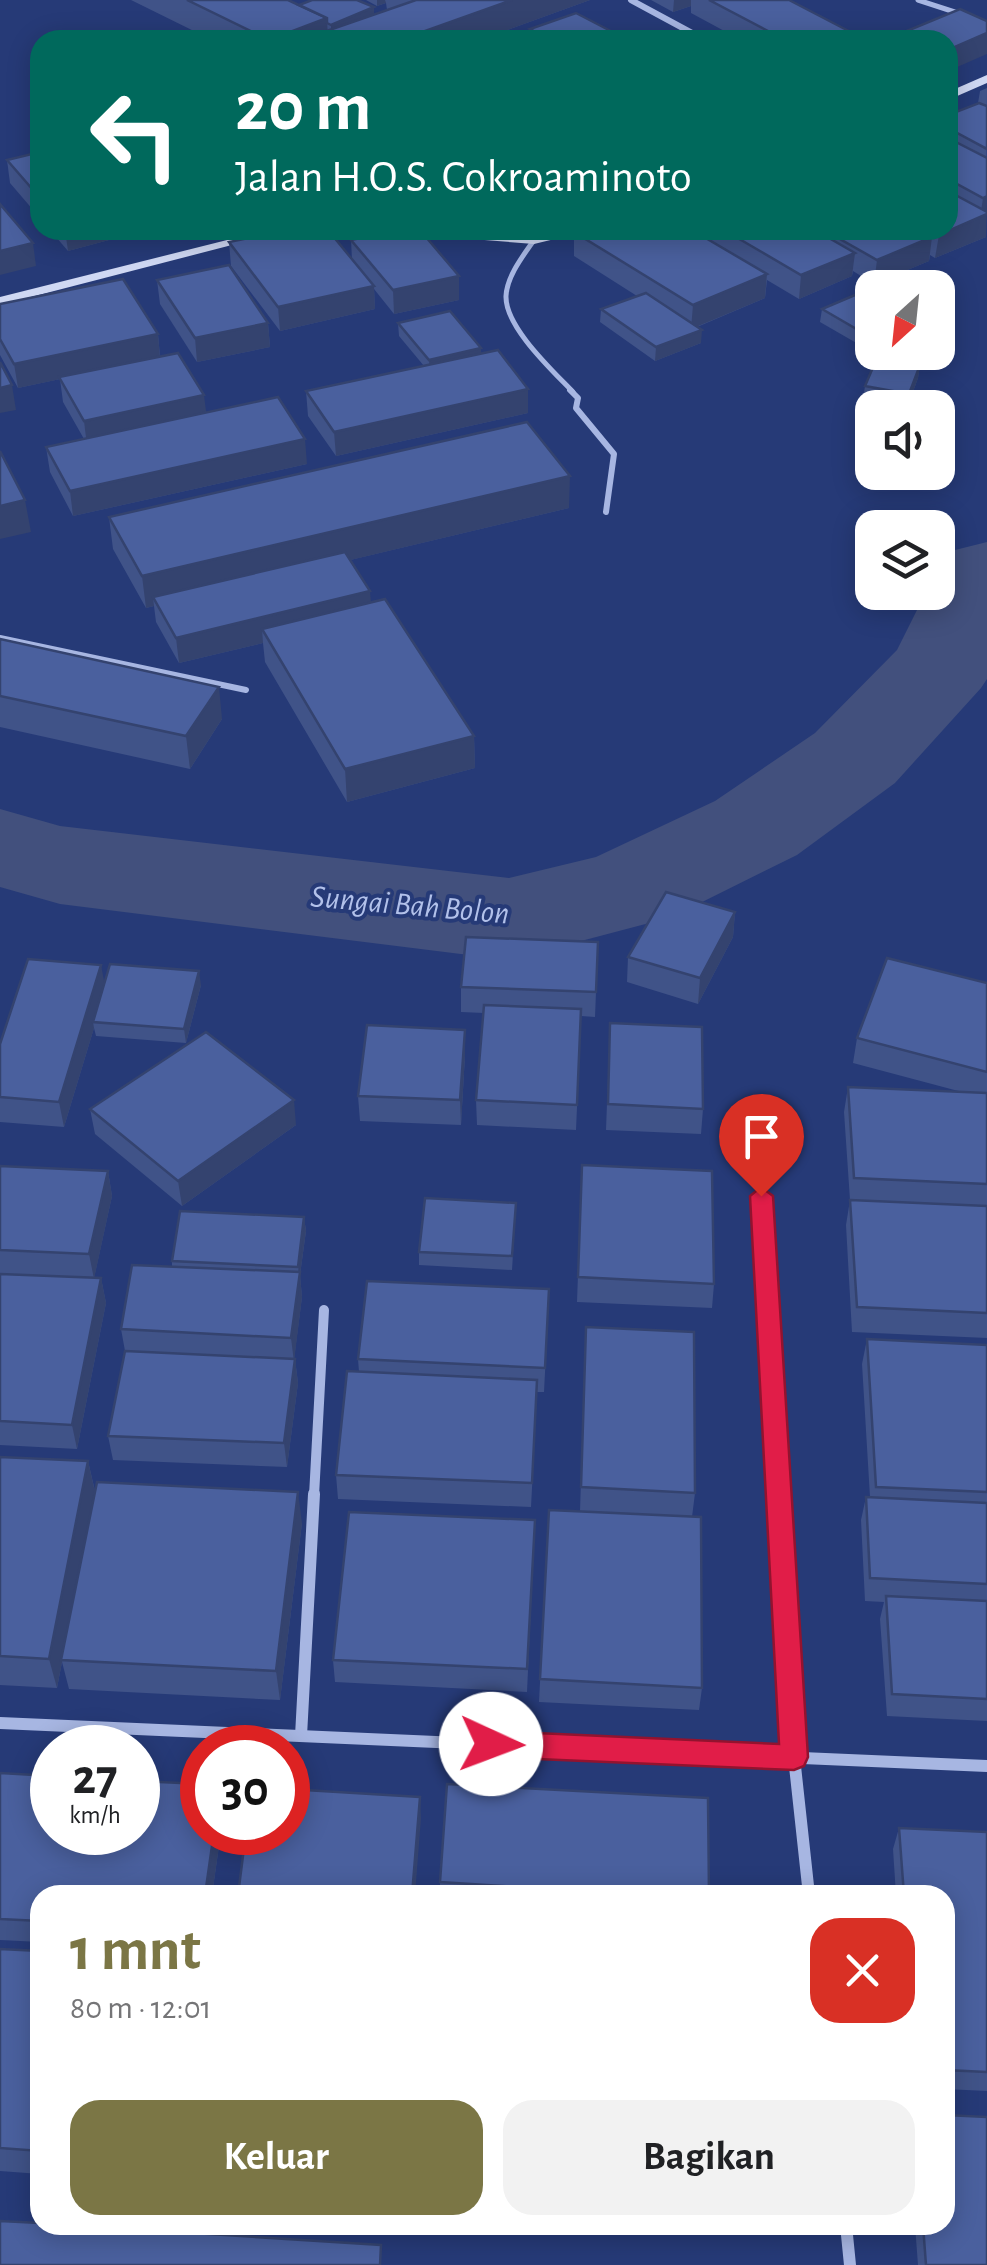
<!DOCTYPE html>
<html lang="id">
<meta charset="utf-8">
<style>
body{margin:0;font-family:"Alegreya Sans",sans-serif;background:#f2f2f2;color:#202124;height:100vh;display:flex;flex-direction:column;font-size:38px;white-space:nowrap}
*{box-sizing:border-box;margin:0}
p{font-size:32px;color:#757577}
.icon{flex:none;width:55px;height:55px;fill:none;stroke:currentColor;stroke-width:2;stroke-linecap:round;stroke-linejoin:round}
.map{position:relative;flex:1;overflow:hidden}
.side{position:absolute;left:30px;top:1885px;width:925px;height:350px;display:flex;flex-direction:column;background:#fff;border-radius:30px;box-shadow:0 5px 25px #0003}
.side>*{flex:none}
.banner{position:absolute;left:30px;top:30px;width:928px;height:210px;border-radius:30px;box-shadow:0 5px 25px #0003;background:#00695c;color:#fff;overflow:hidden}
.needle{width:65px;rotate:207deg}
.tools{position:absolute;left:855px;top:270px;display:grid;gap:20px}
.tools a{display:grid;place-items:center;width:100px;height:100px;border-radius:20px;background:#fff;box-shadow:0 5px 25px #0003;font-size:50px}
.speed{position:absolute;left:30px;top:1725px;display:flex;gap:20px;font-size:50px;font-weight:700;text-align:center}
.speed>*{display:grid;place-content:center;width:130px;height:130px;border-radius:50%;background:#fff;box-shadow:0 5px 25px #0003;line-height:1}
.speed small{font-size:25px;font-weight:400}
.speed .limit{border:15px solid #d22;background:#fff;color:#111}
.pin{position:absolute;display:grid;place-items:center;width:85px;height:85px;color:#fff;margin:-102px -42px;border-radius:50% 50% 50% 0;rotate:-45deg;box-shadow:0 0 10px #0007}
.pin .icon{rotate:45deg}
.me{position:absolute;width:110px;margin:-55px;rotate:92deg;stroke-linejoin:round;filter:drop-shadow(0 0 8px #0008)}
.turn{display:flex;align-items:center;gap:35px;height:210px;padding:0 40px;font-size:45px}
.turn .icon{width:130px;height:130px;stroke-width:2.5}
.turn b{display:block;font-size:70px;line-height:85px}
.round{display:grid;place-items:center;flex:none;width:105px;height:105px;border-radius:30px;background:#f2f2f2}
.headline{display:flex;align-items:center;justify-content:space-between;height:170px;padding:0 40px}
h1{font-size:60px;font-weight:700;line-height:75px;color:#7b7645}
.cta{display:flex;gap:20px;margin-top:auto;padding:20px 40px}
.cta a{flex:1;height:115px;border-radius:30px;background:#7b7645;color:#fff;font-size:40px;font-weight:700;line-height:115px;text-align:center}
.cta a+a{background:#f2f2f2;color:#202124}
.map>svg:first-child{display:block}
.lines{fill:none;stroke-linecap:round;stroke-linejoin:round}
.river{fill:#42507d;fill-rule:evenodd}
.lane-far1{stroke:#a7b6e2;stroke-width:5}
.lane{stroke:#a7b6e2;stroke-width:6}
.street-far2{stroke:#a7b6e2;stroke-width:6}
.street-far1{stroke:#a7b6e2;stroke-width:10}
.street{stroke:#a7b6e2;stroke-width:12}
.secondary{fill:#cfd8f3;fill-rule:evenodd}
.wall{fill:#405388}
.shaded-wall{fill:#34436f}
.building{fill:#4a609e;stroke:#34436f;stroke-width:2.5}
.route{fill:#e11d48;stroke:#92132f;stroke-width:2.5}
.labels{text-anchor:middle;stroke-width:8;stroke-linejoin:round;paint-order:stroke}
.water-label{font-size:32px;font-style:italic;fill:#b2c1ea;stroke:#263a77}
</style>
<div class="map">
<svg width="987" height="2265" viewBox="0 0 987 2265">
<rect width="100%" height="100%" fill="#263a77"/>
<g class="lines">
<path class="river" d="M 987,542 L 987,679 L 981,688 L 895,783 L 797,855 L 672,917 L 509,960 L 60,904 L 0,887 L 0,809 L 60,826 L 509,878 L 596,857 L 715,801 L 815,733 L 897,650 L 926,592 L 938,592 L 938,570 L 951,551 Z"/>
<g class="lane-far1">
<path d="M 918,0 L 964,15"/>
<path d="M 534,240 C 523,256 507,276 506,296 C 505,327 553,371 573,392"/>
</g>
<g class="lane">
<path d="M 570,390 L 578,398 L 576,408 L 614,454 L 606,512"/>
<path d="M 0,638 L 246,690"/>
</g>
<path class="street-far2" d="M 631,0 L 705,40"/>
<g class="street-far1">
<path d="M 761,1196 L 779,1496"/>
<path d="M 314,1496 L 324,1310"/>
</g>
<g class="street">
<path d="M 779,1494 L 794,1757 L 809,1895"/>
<path d="M 0,1723 L 987,1766"/>
<path d="M 301,1736 L 314,1494"/>
<path d="M 846,2225 L 850,2265"/>
</g>
<g class="secondary">
<path d="M 987,75 L 987,83 L 948,100 L 948,92 Z"/>
<path d="M 267,230 L 290,230 L 0,305 L 0,297 Z"/>
<path d="M 401,230 C 444,230 486,234 529,236 C 549,236 570,230 592,230 L 534,244 L 408,234 Z"/>
</g>
</g>
<g class="wall">
<path d="M 131,0 L 288,0 L 299,5 L 374,7 L 374,15 L 387,10 L 386,3 L 377,6 L 366,0 L 590,0 L 480,40 L 196,40 L 206,37 Z"/>
<path d="M 651,0 L 789,0 L 864,40 L 741,40 L 691,13 L 691,6 L 673,12 Z"/>
<path d="M 530,29 L 628,40 L 530,40 Z"/>
<path d="M 987,88 L 986,237 L 935,258 L 930,255 L 929,261 L 874,284 L 853,271 L 852,276 L 799,299 L 767,280 L 765,298 L 697,327 L 701,343 L 655,361 L 600,322 L 601,309 L 637,296 L 574,256 L 574,232 L 694,230 L 948,230 L 948,115 L 978,103 L 980,91 Z"/>
<path d="M 40,152 L 40,218 L 10,183 L 7,160 Z"/>
<path d="M 50,230 L 108,230 L 109,240 L 68,251 Z"/>
<path d="M 351,240 L 459,300 L 394,314 L 374,289 L 375,309 L 280,331 L 231,266 L 229,242 L 352,260 Z"/>
<path d="M 157,280 L 268,323 L 270,347 L 197,362 L 160,304 Z"/>
<path d="M 0,304 L 158,334 L 160,356 L 206,412 L 307,464 L 73,516 L 50,472 L 46,447 L 84,439 L 63,402 L 60,379 L 18,388 L 0,355 Z"/>
<path d="M 872,305 L 872,352 L 820,322 L 822,309 Z"/>
<path d="M 398,323 L 481,348 L 481,354 L 528,389 L 528,413 L 336,456 L 308,416 L 306,391 L 424,366 L 399,336 Z"/>
<path d="M 873,352 L 912,352 L 894,360 L 920,365 L 918,378 L 907,408 L 863,400 L 865,386 L 883,358 Z"/>
<path d="M 569,508 L 350,560 L 371,603 L 474,736 L 475,768 L 347,802 L 265,662 L 263,643 L 179,663 L 156,622 L 154,606 L 146,608 L 113,549 L 109,517 Z"/>
<path d="M 0,639 L 222,719 L 190,769 L 0,727 Z"/>
<path d="M 735,912 L 733,937 L 698,1004 L 627,982 L 628,957 Z"/>
<path d="M 987,983 L 987,1338 L 852,1332 L 846,1225 L 850,1200 L 844,1112 L 848,1087 L 962,1092 L 853,1063 L 857,1038 Z"/>
<path d="M 104,984 L 201,985 L 186,1043 L 96,1036 L 94,1028 L 64,1127 L 0,1122 L 0,1044 Z"/>
<path d="M 461,987 L 596,992 L 595,1017 L 581,1016 L 576,1130 L 477,1125 L 476,1100 L 484,1013 L 461,1012 Z"/>
<path d="M 610,1023 L 703,1109 L 701,1134 L 606,1130 Z"/>
<path d="M 465,1030 L 465,1055 L 461,1125 L 360,1121 L 358,1096 Z"/>
<path d="M 90,1109 L 296,1125 L 182,1206 L 95,1134 Z"/>
<path d="M 582,1165 L 714,1284 L 712,1308 L 577,1302 Z"/>
<path d="M 0,1166 L 108,1171 L 112,1196 L 94,1278 L 101,1278 L 106,1303 L 77,1449 L 0,1445 Z"/>
<path d="M 516,1203 L 512,1270 L 419,1265 L 419,1252 Z"/>
<path d="M 304,1217 L 306,1231 L 300,1275 L 302,1297 L 294,1359 L 295,1359 L 298,1383 L 287,1467 L 113,1460 L 108,1436 L 125,1351 L 121,1329 L 172,1267 L 172,1261 Z"/>
<path d="M 548,1314 L 544,1392 L 537,1392 L 531,1507 L 338,1499 L 336,1475 L 359,1372 L 358,1359 Z"/>
<path d="M 586,1327 L 695,1493 L 692,1517 L 580,1511 Z"/>
<path d="M 867,1339 L 987,1345 L 987,1721 L 887,1716 L 880,1619 L 884,1602 L 865,1601 L 861,1520 L 866,1497 L 870,1497 L 862,1364 Z"/>
<path d="M 0,1457 L 88,1461 L 95,1491 L 302,1523 L 280,1700 L 69,1689 L 62,1662 L 57,1688 L 0,1685 Z"/>
<path d="M 549,1510 L 702,1688 L 699,1710 L 539,1702 Z"/>
<path d="M 535,1520 L 527,1692 L 335,1682 L 333,1660 Z"/>
<path d="M 0,1773 L 202,1832 L 221,1832 L 212,1895 L 40,1895 L 40,1942 L 0,1940 Z"/>
<path d="M 899,1828 L 987,1832 L 987,2091 L 945,2089 L 945,1895 L 896,1895 L 893,1849 Z"/>
<path d="M 440,1882 L 709,1895 L 440,1895 Z"/>
<path d="M 0,1949 L 40,1951 L 40,2174 L 0,2171 Z"/>
<path d="M 915,2225 L 945,2225 L 987,2265 L 918,2265 Z"/>
</g>
<g class="shaded-wall">
<path d="M 377,0 L 385,0 L 386,3 L 377,6 Z"/>
<path d="M 512,0 L 590,0 L 480,40 L 400,40 Z"/>
<path d="M 674,0 L 691,0 L 691,6 L 673,12 Z"/>
<path d="M 374,7 L 374,20 L 331,37 L 331,25 Z"/>
<path d="M 327,18 L 328,40 L 312,36 L 312,40 L 273,40 Z"/>
<path d="M 987,33 L 987,54 L 948,71 L 948,50 Z"/>
<path d="M 987,196 L 986,237 L 935,258 L 939,235 L 980,218 L 983,198 Z"/>
<path d="M 65,230 L 108,230 L 109,240 L 68,251 Z"/>
<path d="M 932,237 L 929,261 L 874,284 L 877,260 Z"/>
<path d="M 33,243 L 36,266 L 0,275 L 0,251 Z"/>
<path d="M 855,253 L 852,276 L 799,299 L 801,275 Z"/>
<path d="M 767,274 L 765,298 L 691,329 L 693,305 Z"/>
<path d="M 459,276 L 459,300 L 394,314 L 393,290 Z"/>
<path d="M 374,286 L 375,309 L 280,331 L 278,307 Z"/>
<path d="M 268,323 L 270,347 L 197,362 L 195,338 Z"/>
<path d="M 702,330 L 701,343 L 655,361 L 656,347 Z"/>
<path d="M 158,334 L 160,358 L 18,388 L 14,364 Z"/>
<path d="M 481,348 L 481,361 L 430,373 L 429,360 Z"/>
<path d="M 891,352 L 912,352 L 890,362 Z"/>
<path d="M 920,365 L 918,378 L 907,408 L 909,394 Z"/>
<path d="M 12,385 L 16,410 L 0,413 L 0,388 Z"/>
<path d="M 528,389 L 528,413 L 336,456 L 334,432 Z"/>
<path d="M 204,395 L 207,419 L 87,446 L 84,421 Z"/>
<path d="M 305,439 L 307,464 L 73,516 L 70,491 Z"/>
<path d="M 570,476 L 569,508 L 157,606 L 153,597 L 154,606 L 146,608 L 142,576 Z"/>
<path d="M 25,500 L 31,532 L 0,539 L 0,506 Z"/>
<path d="M 370,591 L 372,616 L 262,629 L 263,643 L 179,663 L 176,638 Z"/>
<path d="M 219,687 L 222,719 L 190,769 L 186,736 Z"/>
<path d="M 474,736 L 475,768 L 347,802 L 345,769 Z"/>
<path d="M 735,912 L 733,937 L 698,1004 L 700,978 Z"/>
<path d="M 101,965 L 106,991 L 93,1022 L 94,1028 L 64,1127 L 59,1102 Z"/>
<path d="M 199,971 L 201,985 L 186,1043 L 184,1029 Z"/>
<path d="M 465,1030 L 465,1055 L 461,1125 L 460,1100 Z"/>
<path d="M 294,1100 L 296,1125 L 182,1206 L 178,1181 Z"/>
<path d="M 108,1171 L 112,1196 L 94,1279 L 89,1254 Z"/>
<path d="M 304,1217 L 306,1231 L 300,1275 L 302,1297 L 294,1362 L 291,1338 Z"/>
<path d="M 101,1278 L 106,1303 L 77,1449 L 72,1425 Z"/>
<path d="M 295,1359 L 298,1383 L 287,1467 L 284,1443 Z"/>
<path d="M 88,1461 L 95,1492 L 57,1688 L 49,1659 Z"/>
<path d="M 298,1492 L 302,1523 L 280,1700 L 276,1671 Z"/>
<path d="M 420,1797 L 421,1818 L 415,1895 L 412,1895 Z"/>
<path d="M 214,1832 L 221,1832 L 212,1895 L 205,1895 Z"/>
</g>
<g class="building">
<path d="M 187,0 L 288,0 L 327,18 L 269,40 Z"/>
<path d="M 312,0 L 357,0 L 374,7 L 331,25 L 327,23 L 327,18 L 299,5 Z"/>
<path d="M 416,0 L 512,0 L 400,40 L 319,40 L 312,36 Z"/>
<path d="M 709,0 L 789,0 L 864,39 L 785,40 Z"/>
<path d="M 960,9 L 987,21 L 987,33 L 948,50 L 948,40 L 885,40 Z"/>
<path d="M 576,13 L 628,40 L 551,40 L 530,29 Z"/>
<path d="M 215,33 L 227,40 L 196,40 Z"/>
<path d="M 979,103 L 987,106 L 987,149 L 948,128 L 948,115 Z"/>
<path d="M 948,138 L 987,158 L 987,196 L 983,198 L 948,179 Z"/>
<path d="M 40,152 L 40,198 L 7,160 Z"/>
<path d="M 948,191 L 987,212 L 987,214 L 939,235 L 930,230 L 948,230 Z"/>
<path d="M 0,204 L 33,243 L 0,251 Z"/>
<path d="M 288,230 L 328,230 L 374,286 L 278,307 L 229,242 Z"/>
<path d="M 398,230 L 420,230 L 459,276 L 393,290 L 351,240 Z"/>
<path d="M 580,230 L 692,230 L 767,274 L 693,305 L 574,232 Z"/>
<path d="M 724,230 L 815,230 L 855,253 L 801,275 Z"/>
<path d="M 824,230 L 919,230 L 932,237 L 877,260 Z"/>
<path d="M 229,265 L 268,323 L 195,338 L 157,280 Z"/>
<path d="M 123,279 L 158,334 L 14,364 L 0,339 L 0,304 Z"/>
<path d="M 646,293 L 702,330 L 656,347 L 601,309 Z"/>
<path d="M 855,295 L 872,305 L 872,338 L 822,309 Z"/>
<path d="M 450,311 L 481,348 L 429,360 L 398,323 Z"/>
<path d="M 498,350 L 528,389 L 334,432 L 306,391 Z"/>
<path d="M 178,353 L 204,395 L 84,421 L 59,377 Z"/>
<path d="M 877,358 L 920,365 L 909,394 L 865,386 Z"/>
<path d="M 0,362 L 12,385 L 0,388 Z"/>
<path d="M 278,397 L 305,439 L 70,491 L 46,447 Z"/>
<path d="M 527,422 L 570,476 L 142,576 L 109,517 Z"/>
<path d="M 0,451 L 25,500 L 0,506 Z"/>
<path d="M 345,552 L 370,591 L 176,638 L 153,597 Z"/>
<path d="M 385,599 L 474,736 L 345,769 L 262,629 Z"/>
<path d="M 0,639 L 219,687 L 186,736 L 0,696 Z"/>
<path d="M 666,892 L 735,912 L 700,978 L 628,957 Z"/>
<path d="M 466,937 L 598,942 L 596,992 L 461,987 Z"/>
<path d="M 887,958 L 987,983 L 987,1072 L 857,1038 Z"/>
<path d="M 28,959 L 101,965 L 59,1102 L 0,1097 L 0,1044 Z"/>
<path d="M 110,964 L 199,971 L 184,1029 L 93,1022 Z"/>
<path d="M 484,1005 L 581,1009 L 577,1105 L 476,1100 Z"/>
<path d="M 610,1023 L 702,1027 L 703,1109 L 608,1104 Z"/>
<path d="M 367,1025 L 465,1030 L 460,1100 L 358,1096 Z"/>
<path d="M 206,1032 L 294,1100 L 178,1181 L 90,1109 Z"/>
<path d="M 848,1087 L 987,1093 L 987,1184 L 854,1178 Z"/>
<path d="M 582,1165 L 712,1171 L 714,1284 L 578,1277 Z"/>
<path d="M 0,1166 L 108,1171 L 89,1254 L 0,1250 Z"/>
<path d="M 425,1198 L 516,1203 L 512,1256 L 419,1252 Z"/>
<path d="M 850,1200 L 987,1206 L 987,1313 L 857,1307 Z"/>
<path d="M 180,1211 L 304,1217 L 298,1267 L 172,1261 Z"/>
<path d="M 132,1265 L 300,1272 L 291,1338 L 121,1329 Z"/>
<path d="M 0,1274 L 101,1278 L 72,1425 L 0,1421 Z"/>
<path d="M 367,1281 L 549,1289 L 545,1368 L 358,1359 Z"/>
<path d="M 586,1327 L 694,1332 L 695,1493 L 581,1487 Z"/>
<path d="M 867,1339 L 987,1345 L 987,1492 L 876,1487 Z"/>
<path d="M 125,1351 L 295,1359 L 284,1443 L 108,1436 Z"/>
<path d="M 347,1371 L 537,1380 L 532,1483 L 336,1475 Z"/>
<path d="M 0,1457 L 88,1461 L 49,1659 L 0,1656 Z"/>
<path d="M 97,1482 L 298,1492 L 276,1671 L 61,1660 Z"/>
<path d="M 866,1497 L 987,1503 L 987,1584 L 870,1578 Z"/>
<path d="M 549,1510 L 701,1517 L 702,1688 L 540,1679 Z"/>
<path d="M 349,1512 L 535,1520 L 527,1669 L 333,1660 Z"/>
<path d="M 886,1596 L 987,1601 L 987,1699 L 892,1694 Z"/>
<path d="M 0,1773 L 52,1776 L 52,1832 L 138,1832 L 138,1781 L 202,1784 L 202,1832 L 214,1832 L 205,1895 L 40,1895 L 40,1921 L 0,1919 Z"/>
<path d="M 447,1784 L 708,1798 L 709,1895 L 647,1895 L 440,1882 Z"/>
<path d="M 288,1789 L 420,1797 L 412,1895 L 238,1895 L 246,1832 L 288,1832 Z"/>
<path d="M 899,1828 L 987,1832 L 987,2072 L 945,2070 L 945,1895 L 904,1895 Z"/>
<path d="M 0,1949 L 40,1951 L 40,2151 L 0,2148 Z"/>
<path d="M 945,2115 L 987,2117 L 987,2265 L 926,2265 L 923,2225 L 945,2225 Z"/>
<path d="M 0,2221 L 40,2223 L 40,2225 L 67,2225 L 381,2245 L 380,2265 L 0,2265 Z"/>
</g>
<path class="route" d="M 761,1187 L 773,1196 L 808,1757 L 804,1766 L 794,1770 L 491,1757 L 481,1753 L 477,1744 L 481,1735 L 491,1731 L 779,1744 L 750,1196 Z"/>
<g class="labels">
<g class="water-label">
<text transform="translate(410 904) rotate(5)" y="11">Sungai Bah Bolon</text>
</g>
</g>
</svg>
<div class="tools">
<a><svg class="needle" viewBox="-14 -14 28 28"><path d="M0-13l5 13h-10z" fill="#e53935"/><path d="M0 13l5-13h-10z" fill="#757577"/></svg></a>
<a><svg class="icon" aria-label="sound" viewBox="0 0 24 24"><path d="M4 9h4l5-4v14l-5-4H4zM17 9q2 3 0 6"/></svg></a>
<a><svg class="icon" aria-label="layers" viewBox="0 0 24 24"><path d="M12 4l9 5-9 5-9-5zM3 14l9 5 9-5"/></svg></a>
</div>
<div class="speed"><div>27<small>km/h</small></div><div class="limit">30</div></div>
<div class="pin" style="left:761px;top:1196px;background:#d93025"><svg class="icon" aria-label="arrive" viewBox="0 0 24 24"><path d="M6 21V4h12l-3 4 3 4H6"/></svg></div>
<svg class="me" style="left:491px;top:1744px" viewBox="-20 -20 40 40"><circle r="19" fill="#fff"/><path d="M0-13L10 11 0 6-10 11z" fill="#e11d48"/></svg>
<div class="banner">
<div class="turn"><svg class="icon" aria-label="left" viewBox="0 0 24 24"><path d="M17 20v-9H6M10 6l-5 5 5 5"/></svg><div><b>20 m</b>Jalan H.O.S. Cokroaminoto</div></div>
</div>
<section class="side">
<div class="headline"><div><h1>1 mnt</h1><p>80 m · 12:01</p></div><a class="round" style="background:#d93025;color:#fff"><svg class="icon" aria-label="close" viewBox="0 0 24 24"><path d="M6 6l12 12M18 6L6 18"/></svg></a></div>
<div class="cta"><a>Keluar</a><a>Bagikan</a></div>
</section>
</div>
